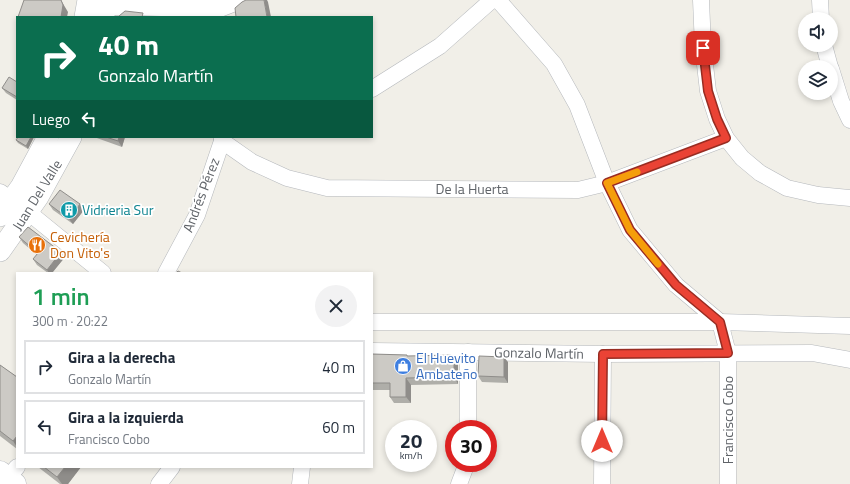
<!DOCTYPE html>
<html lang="es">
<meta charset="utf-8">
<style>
body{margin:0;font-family:"Titillium Web",sans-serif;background:#f2f2f3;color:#1f2937;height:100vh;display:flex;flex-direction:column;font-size:15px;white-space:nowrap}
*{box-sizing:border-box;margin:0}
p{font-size:13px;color:#747a83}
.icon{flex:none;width:22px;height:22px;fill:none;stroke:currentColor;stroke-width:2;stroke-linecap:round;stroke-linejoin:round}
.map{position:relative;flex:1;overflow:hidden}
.details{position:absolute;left:16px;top:272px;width:357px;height:196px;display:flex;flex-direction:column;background:#fff;border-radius:0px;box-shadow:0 2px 6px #0003}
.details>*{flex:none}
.guide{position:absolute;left:16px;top:16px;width:357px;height:122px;border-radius:0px;box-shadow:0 2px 6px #0003;background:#0b6e4f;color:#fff;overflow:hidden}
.fabs{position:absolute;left:798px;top:12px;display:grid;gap:8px}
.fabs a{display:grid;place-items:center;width:40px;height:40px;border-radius:50%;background:#fff;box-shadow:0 2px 6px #0003;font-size:20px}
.speed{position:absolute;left:385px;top:420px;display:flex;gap:8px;font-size:20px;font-weight:700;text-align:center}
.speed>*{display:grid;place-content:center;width:52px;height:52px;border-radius:50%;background:#fff;box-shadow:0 2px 6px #0003;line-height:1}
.speed small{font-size:10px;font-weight:400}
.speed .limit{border:6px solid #d22;background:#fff;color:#111}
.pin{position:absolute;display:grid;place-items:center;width:34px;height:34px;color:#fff;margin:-17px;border-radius:8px;box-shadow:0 2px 6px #0006}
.me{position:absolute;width:44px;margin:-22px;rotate:0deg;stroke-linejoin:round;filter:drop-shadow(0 0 3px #0008)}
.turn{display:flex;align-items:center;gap:14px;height:84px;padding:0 16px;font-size:18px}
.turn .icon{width:52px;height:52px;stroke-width:2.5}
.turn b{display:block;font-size:28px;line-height:34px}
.then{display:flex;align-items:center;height:38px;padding:0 16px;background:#0003;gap:8px;font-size:15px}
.round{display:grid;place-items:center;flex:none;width:42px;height:42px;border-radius:21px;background:#f2f2f3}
.headline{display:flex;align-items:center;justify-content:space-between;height:68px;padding:0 16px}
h1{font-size:24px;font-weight:600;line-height:30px;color:#1e9e55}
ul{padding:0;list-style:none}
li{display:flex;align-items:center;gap:12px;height:54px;margin:0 8px 6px;padding:0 8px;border:2px solid #e0e1e3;border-radius:0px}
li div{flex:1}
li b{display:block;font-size:15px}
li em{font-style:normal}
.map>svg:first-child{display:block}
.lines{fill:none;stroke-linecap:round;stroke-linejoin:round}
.minor-casing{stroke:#b5b8bc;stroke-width:17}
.tertiary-casing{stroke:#b5b8bc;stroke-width:22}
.secondary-casing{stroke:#b6babf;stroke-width:23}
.minor{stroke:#fff;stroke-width:16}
.tertiary{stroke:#fff;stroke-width:21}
.secondary{stroke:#fff;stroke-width:22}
.wall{fill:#afaea9}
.shaded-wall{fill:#8f8d8a}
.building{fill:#cccac5;stroke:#8f8d8a}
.route-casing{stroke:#982c22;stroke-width:10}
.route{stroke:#ea4335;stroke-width:7}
.slow{stroke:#f59e0b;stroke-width:7}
.labels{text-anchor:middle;stroke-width:3.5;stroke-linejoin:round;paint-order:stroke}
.street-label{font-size:14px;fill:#5f6368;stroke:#fff}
.culture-label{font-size:14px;fill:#0d838f;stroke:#fff;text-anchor:start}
.food-label{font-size:14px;fill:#c56008;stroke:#fff;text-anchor:start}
.shop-label{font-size:14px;fill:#366cbe;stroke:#fff;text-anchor:start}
</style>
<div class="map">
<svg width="850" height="484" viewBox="0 0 850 484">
<rect width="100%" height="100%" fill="#f1efe8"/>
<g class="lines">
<g class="minor-casing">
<g id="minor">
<path d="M 498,0 L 554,64 L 577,105 L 607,183 L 630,230 L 676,285 L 720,322 L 728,353 L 728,484"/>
<path d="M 701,0 L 703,47 L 708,91 L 717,119 L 726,138 L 742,158 L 760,173 L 787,188 L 818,195 L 850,198"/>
<path d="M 820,0 L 821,19"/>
<path d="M 824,45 L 830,67"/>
<path d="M 831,69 L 841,101 L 850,120"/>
<path d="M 372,89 L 440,46 L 492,0"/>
<path d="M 222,141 L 252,162 L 287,178 L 327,188 L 578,190 L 607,183 L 726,138"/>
<path d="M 0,192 L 28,212 L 103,273"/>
<path d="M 166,273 L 197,215 L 222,141 L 222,137"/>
<path d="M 372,322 L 720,322 L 850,326"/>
<path d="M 372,351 L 603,354 L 812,353 L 850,360"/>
<path d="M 468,429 L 468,352"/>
<path d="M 8,478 L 17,467"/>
<path d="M 159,484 L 172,467"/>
<path d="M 300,484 L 302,467"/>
<path d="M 459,484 L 467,463"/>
<path d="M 602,484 L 603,354"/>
</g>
</g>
<g class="tertiary-casing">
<g id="tertiary">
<path d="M 85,17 L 88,0"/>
<path d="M 104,17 L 105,4 L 218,7 L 236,0"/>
<path d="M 0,216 L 21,187 L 48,137"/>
<path d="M 0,251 L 38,197 L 71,137"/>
</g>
</g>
<g class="secondary-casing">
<path id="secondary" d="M 0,472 L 15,484"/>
</g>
<use href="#minor" class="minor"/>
<use href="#tertiary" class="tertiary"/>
<use href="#secondary" class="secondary"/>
</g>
<g class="wall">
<path d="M 17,82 L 17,100 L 6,93 L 2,88 Z"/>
<path d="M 34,137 L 28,149 L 18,143 L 16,140 Z"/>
<path d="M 94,137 L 125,137 L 122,147 Z"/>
<path d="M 49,204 L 80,204 L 84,210 L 73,224 L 53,210 Z"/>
<path d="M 19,237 L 65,257 L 52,273 L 48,273 L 37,265 L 33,259 L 37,255 L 23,243 Z"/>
<path d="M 372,354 L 407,355 L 407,356 L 454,358 L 458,364 L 458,384 L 411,385 L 411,403 L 394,403 L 390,397 L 390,390 L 372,390 Z"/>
<path d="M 508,362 L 508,383 L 482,382 L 478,376 Z"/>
<path d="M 0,365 L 17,377 L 17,449 L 0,436 Z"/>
<path d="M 38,467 L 81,467 L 68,484 L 60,484 Z"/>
</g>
<g class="shaded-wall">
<path d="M 61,0 L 65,7 L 68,12 L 67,17 L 61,17 Z"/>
<path d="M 264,0 L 267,0 L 268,2 L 271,17 L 267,17 Z"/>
<path d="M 31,137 L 34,137 L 28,149 L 26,146 Z"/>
<path d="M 119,137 L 125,137 L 122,147 L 118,141 Z"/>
<path d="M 80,204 L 84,210 L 73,224 L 69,219 Z"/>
<path d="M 61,252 L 65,257 L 52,273 L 49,273 L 47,270 Z"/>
<path d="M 504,357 L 508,362 L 508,383 L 504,377 Z"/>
<path d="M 454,358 L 458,364 L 458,384 L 454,377 Z"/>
<path d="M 406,378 L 411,385 L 411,403 L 406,397 Z"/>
<path d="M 17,436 L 17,447 L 13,441 Z"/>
<path d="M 65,467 L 81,467 L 68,484 L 62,484 L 57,477 Z"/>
</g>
<g class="building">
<path d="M 24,0 L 61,0 L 63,5 L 61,17 L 18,17 Z"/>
<path d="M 246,0 L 264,0 L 267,17 L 236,17 L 235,8 L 242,2 Z"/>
<path d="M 125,11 L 143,13 L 142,17 L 119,17 L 119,16 Z"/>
<path d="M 9,77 L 17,82 L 17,97 L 2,88 Z"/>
<path d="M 18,137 L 31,137 L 26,146 L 16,140 Z"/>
<path d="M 106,137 L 119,137 L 118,141 Z"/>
<path d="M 60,190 L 80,204 L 69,219 L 49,204 Z"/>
<path d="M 28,227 L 61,252 L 47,270 L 33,259 L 38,253 L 19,237 Z"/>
<path d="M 178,271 L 182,273 L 176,273 Z"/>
<path d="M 372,354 L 407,355 L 407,356 L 451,355 L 454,358 L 454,377 L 406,378 L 406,397 L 390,397 L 390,383 L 372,383 Z"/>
<path d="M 479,356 L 504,357 L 504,377 L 478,376 Z"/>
<path d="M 0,365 L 17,377 L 17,436 L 13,441 L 0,431 Z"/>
<path d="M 44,467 L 65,467 L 57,477 Z"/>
</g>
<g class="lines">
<g class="route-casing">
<path id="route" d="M 602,441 L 603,354 L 728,353 L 720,322 L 676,285 L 630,230 L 607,183 L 726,138 L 717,119 L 708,91 L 703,48"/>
</g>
<use href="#route" class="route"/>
<path class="slow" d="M 637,172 L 607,183 L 630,230 L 658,264"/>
</g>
<defs>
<g id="building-disc" transform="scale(0.9)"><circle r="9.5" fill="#0f9aa8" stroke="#fff"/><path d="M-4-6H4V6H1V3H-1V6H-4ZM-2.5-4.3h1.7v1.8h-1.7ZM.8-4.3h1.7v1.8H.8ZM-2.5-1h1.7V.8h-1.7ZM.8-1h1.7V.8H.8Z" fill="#fff"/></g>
<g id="restaurant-disc" transform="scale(0.9)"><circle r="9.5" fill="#e8710a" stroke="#fff"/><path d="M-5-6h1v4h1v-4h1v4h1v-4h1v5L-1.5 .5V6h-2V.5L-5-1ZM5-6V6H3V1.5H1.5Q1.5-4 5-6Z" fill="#fff"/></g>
<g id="shop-disc" transform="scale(0.9)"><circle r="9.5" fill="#3f7fe0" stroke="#fff"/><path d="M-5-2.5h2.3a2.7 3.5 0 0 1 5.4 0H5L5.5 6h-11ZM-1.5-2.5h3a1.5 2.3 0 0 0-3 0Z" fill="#fff"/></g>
</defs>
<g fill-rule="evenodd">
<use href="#building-disc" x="69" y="210"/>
<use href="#restaurant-disc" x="37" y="245"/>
<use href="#shop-disc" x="403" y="366"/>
</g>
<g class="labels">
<g class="street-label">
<text x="472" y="194">De la Huerta</text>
<text transform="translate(37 195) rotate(-58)" y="5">Juan Del Valle</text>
<text transform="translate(201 195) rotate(-69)" y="5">Andrés Pérez</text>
<text transform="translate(539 353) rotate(1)" y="5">Gonzalo Martín</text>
<text transform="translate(728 420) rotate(-90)" y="5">Francisco Cobo</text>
</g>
<g class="culture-label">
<text x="82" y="215">Vidrieria Sur</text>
</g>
<g class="food-label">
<text x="50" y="242">Cevichería<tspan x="50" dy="16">Don Vito's</tspan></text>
</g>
<g class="shop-label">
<text x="416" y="363">El Huevito<tspan x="416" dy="16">Ambateño</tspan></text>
</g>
</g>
</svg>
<div class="fabs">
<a><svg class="icon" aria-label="sound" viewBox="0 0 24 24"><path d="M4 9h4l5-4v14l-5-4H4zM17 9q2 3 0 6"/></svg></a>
<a><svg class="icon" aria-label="layers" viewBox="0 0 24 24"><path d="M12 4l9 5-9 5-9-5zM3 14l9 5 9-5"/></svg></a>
</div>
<div class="speed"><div>20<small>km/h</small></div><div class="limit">30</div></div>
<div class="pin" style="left:703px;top:48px;background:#d93025"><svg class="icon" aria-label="arrive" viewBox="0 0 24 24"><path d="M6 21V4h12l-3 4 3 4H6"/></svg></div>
<svg class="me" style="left:602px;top:441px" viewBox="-20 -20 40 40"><circle r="19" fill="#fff"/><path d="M0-13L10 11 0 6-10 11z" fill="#ea4335"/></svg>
<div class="guide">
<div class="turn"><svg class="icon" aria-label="right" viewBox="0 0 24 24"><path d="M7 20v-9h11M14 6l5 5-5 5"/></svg><div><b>40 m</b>Gonzalo Martín</div></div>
<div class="then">Luego<svg class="icon" aria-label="left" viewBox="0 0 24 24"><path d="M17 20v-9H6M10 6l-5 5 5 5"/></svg></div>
</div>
<section class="details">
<div class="headline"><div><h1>1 min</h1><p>300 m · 20:22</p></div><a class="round"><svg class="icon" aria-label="close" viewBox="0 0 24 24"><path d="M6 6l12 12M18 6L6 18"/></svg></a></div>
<ul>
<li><svg class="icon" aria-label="right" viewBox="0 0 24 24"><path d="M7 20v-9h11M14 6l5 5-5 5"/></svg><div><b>Gira a la derecha</b><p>Gonzalo Martín</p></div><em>40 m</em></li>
<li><svg class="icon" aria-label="left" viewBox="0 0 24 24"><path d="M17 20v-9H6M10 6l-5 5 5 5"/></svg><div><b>Gira a la izquierda</b><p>Francisco Cobo</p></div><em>60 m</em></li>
</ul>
</section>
</div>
